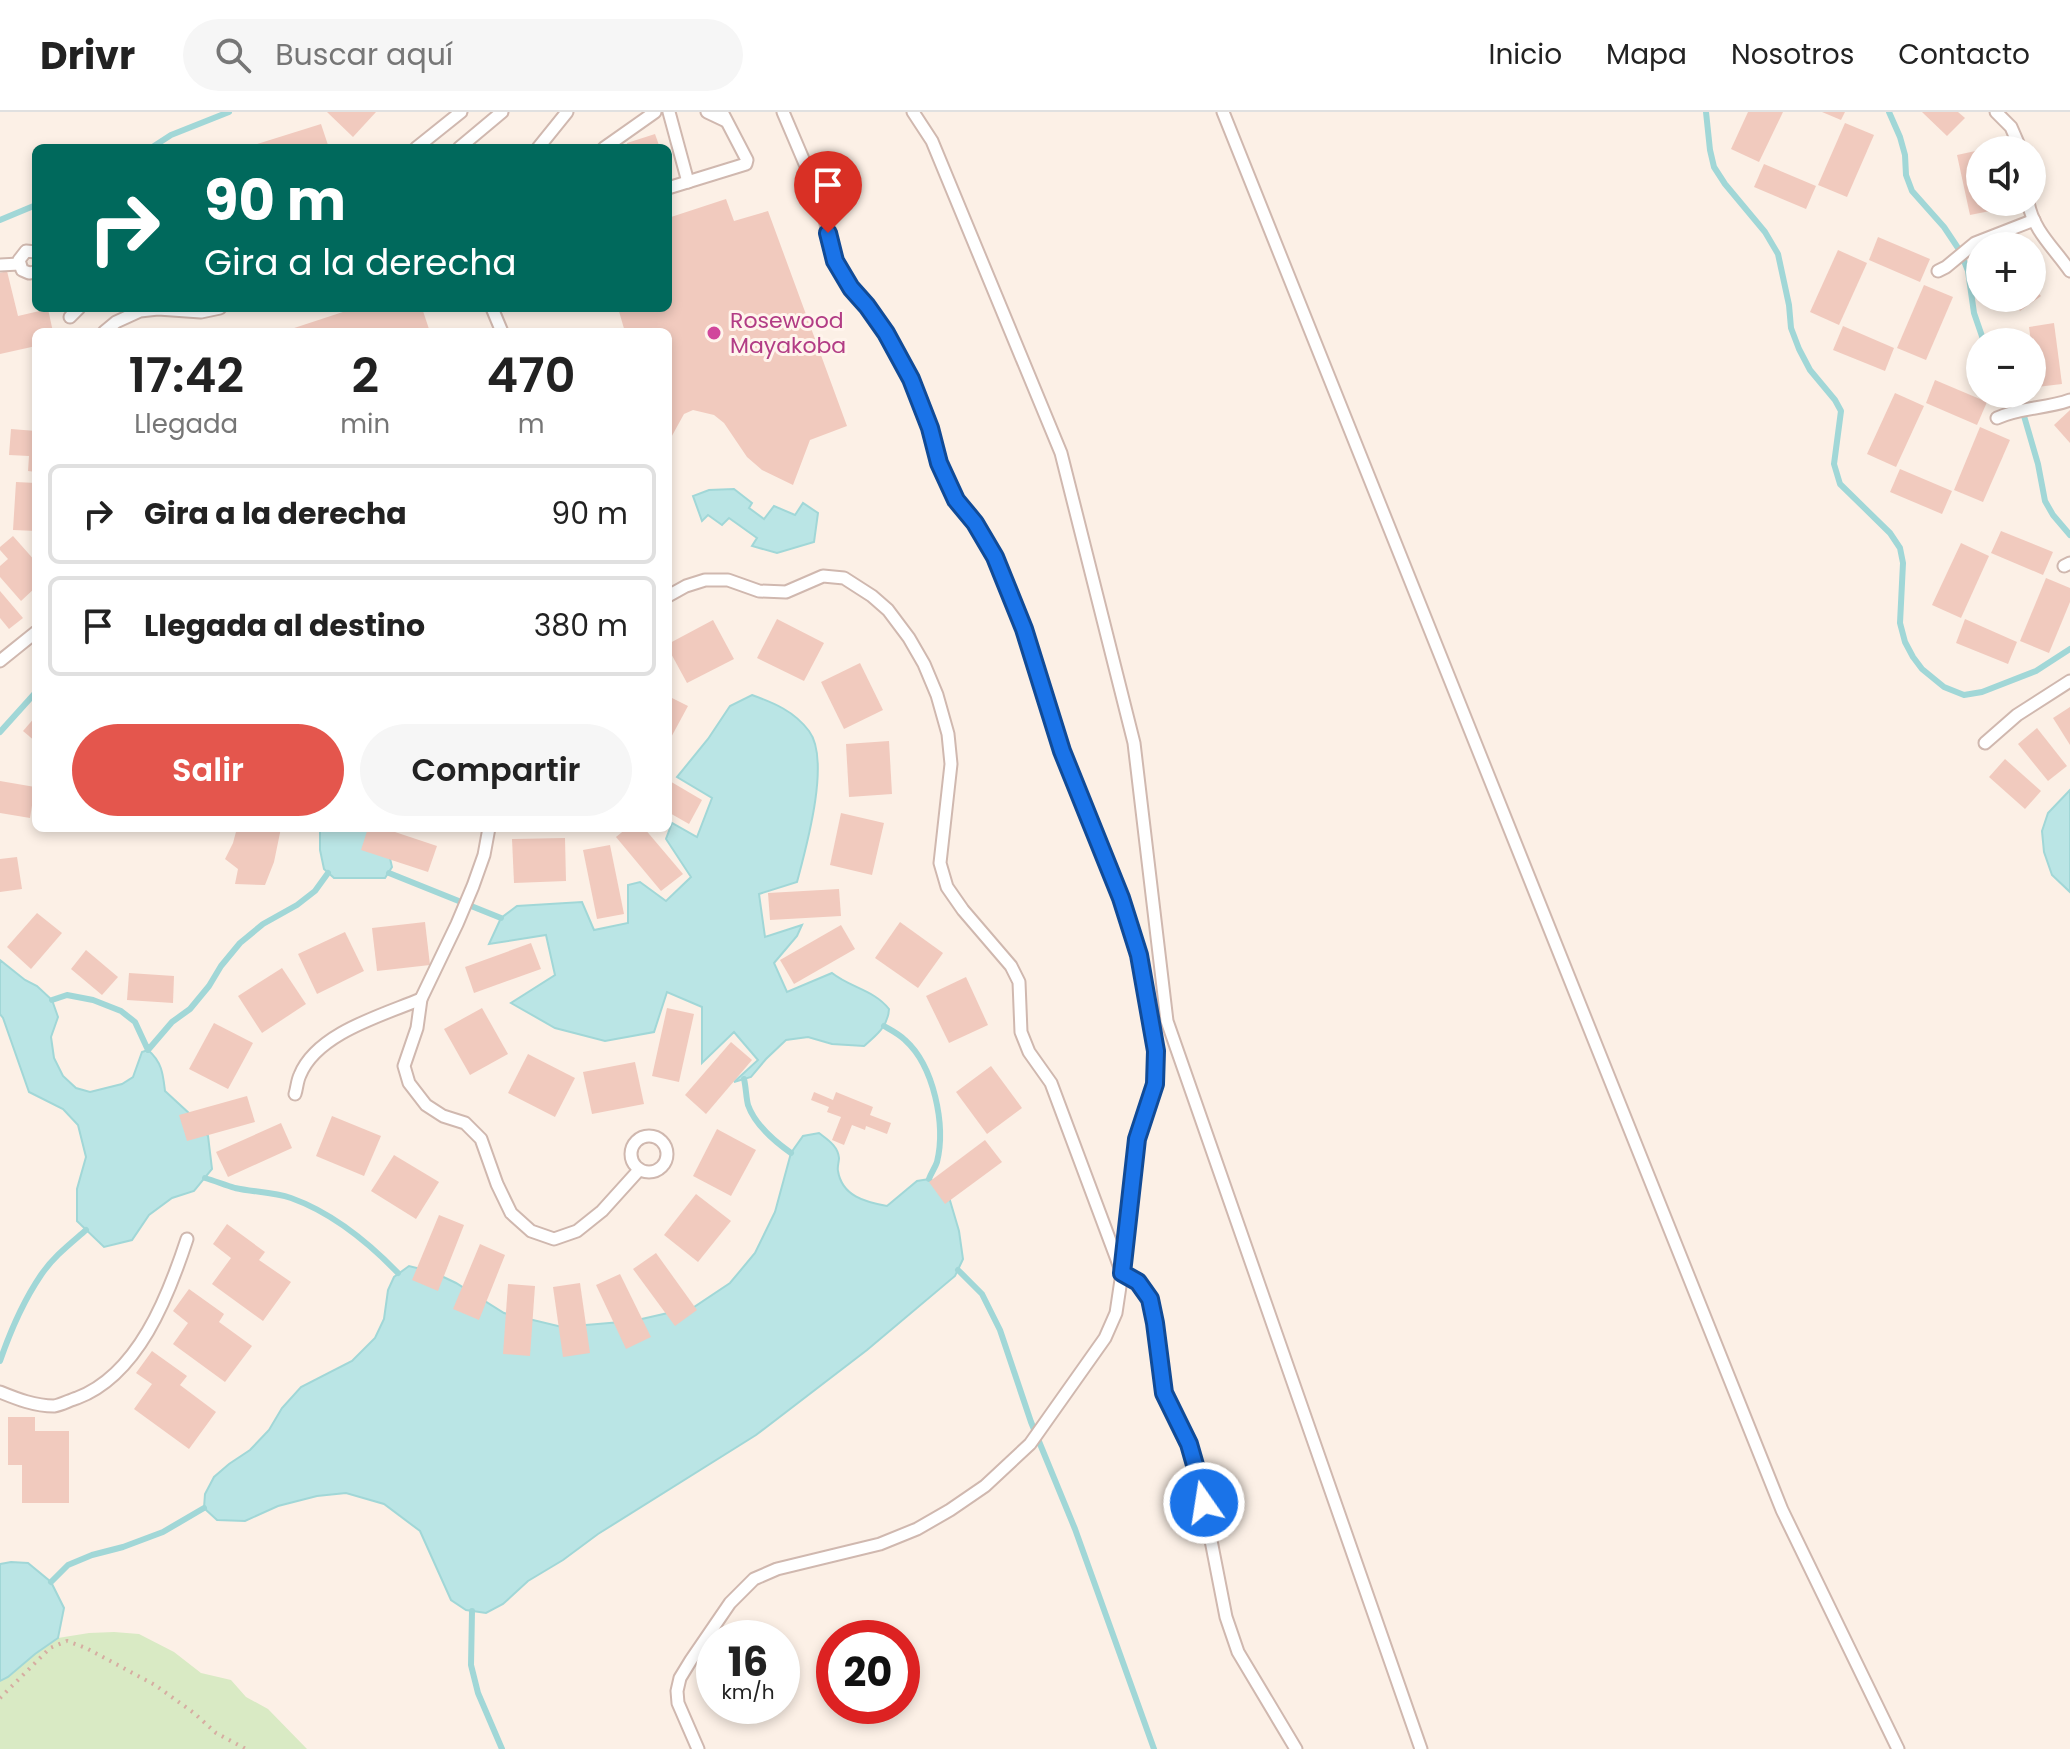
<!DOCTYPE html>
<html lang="es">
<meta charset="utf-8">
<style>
body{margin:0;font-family:Poppins,sans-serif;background:#f6f6f6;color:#222;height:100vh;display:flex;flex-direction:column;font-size:30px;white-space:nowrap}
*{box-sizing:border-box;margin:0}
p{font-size:26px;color:#767676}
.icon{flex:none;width:44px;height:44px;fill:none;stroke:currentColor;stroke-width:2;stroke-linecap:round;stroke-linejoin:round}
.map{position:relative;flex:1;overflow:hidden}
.drawer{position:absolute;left:32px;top:216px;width:640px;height:504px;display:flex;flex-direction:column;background:#fff;border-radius:12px;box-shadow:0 4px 12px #0003}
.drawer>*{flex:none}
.banner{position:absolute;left:32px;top:32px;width:640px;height:168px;border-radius:12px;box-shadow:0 4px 12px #0003;background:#00695c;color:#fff;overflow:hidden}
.buttons{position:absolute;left:1966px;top:24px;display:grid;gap:16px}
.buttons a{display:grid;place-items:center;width:80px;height:80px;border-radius:50%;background:#fff;box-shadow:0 4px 12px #0003;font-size:40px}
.speed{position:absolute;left:696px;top:1508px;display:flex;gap:16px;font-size:40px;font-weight:700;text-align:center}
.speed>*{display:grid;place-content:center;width:104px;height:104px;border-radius:50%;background:#fff;box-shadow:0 4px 12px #0003;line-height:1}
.speed small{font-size:20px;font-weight:400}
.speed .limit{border:12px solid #d22;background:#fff;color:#111}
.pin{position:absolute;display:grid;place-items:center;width:68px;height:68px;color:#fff;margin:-82px -34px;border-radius:50% 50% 50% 0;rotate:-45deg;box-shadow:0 0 8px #0007}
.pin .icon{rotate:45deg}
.me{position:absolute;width:88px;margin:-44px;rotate:347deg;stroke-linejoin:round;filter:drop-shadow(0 0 6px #0008)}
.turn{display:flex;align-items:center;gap:28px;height:168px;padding:0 40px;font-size:36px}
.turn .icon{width:104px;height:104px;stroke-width:2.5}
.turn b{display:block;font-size:56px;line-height:68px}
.eta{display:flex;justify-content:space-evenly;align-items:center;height:136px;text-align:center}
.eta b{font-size:48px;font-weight:600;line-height:56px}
.primary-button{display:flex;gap:16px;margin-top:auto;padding:16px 40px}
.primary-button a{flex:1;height:92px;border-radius:48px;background:#e4564d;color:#fff;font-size:32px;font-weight:600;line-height:92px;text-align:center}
.primary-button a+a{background:#f6f6f6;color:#222}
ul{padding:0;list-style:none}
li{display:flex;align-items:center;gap:24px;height:100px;margin:0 16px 12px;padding:0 24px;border:4px solid #e0e0e0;border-radius:12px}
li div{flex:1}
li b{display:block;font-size:30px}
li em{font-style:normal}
header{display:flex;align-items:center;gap:48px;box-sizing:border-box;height:112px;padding:0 40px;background:#fff;border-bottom:2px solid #e0e0e0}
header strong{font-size:38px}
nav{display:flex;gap:44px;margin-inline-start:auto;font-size:28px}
.search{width:560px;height:72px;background:#f6f6f6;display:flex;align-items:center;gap:20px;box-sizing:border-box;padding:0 28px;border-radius:44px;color:#767676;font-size:30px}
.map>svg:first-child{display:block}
.green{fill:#d9eac4}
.water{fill:#bae5e5;stroke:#a1d7d7;stroke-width:2}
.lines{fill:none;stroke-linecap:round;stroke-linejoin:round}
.stream{stroke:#a1d7d7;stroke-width:6}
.building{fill:#f1cabe}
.lane-casing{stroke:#d0b8af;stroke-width:15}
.path{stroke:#d6ada1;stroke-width:4;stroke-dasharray:2 6;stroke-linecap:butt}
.lane{stroke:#fff;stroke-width:11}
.route-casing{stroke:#114b97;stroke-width:20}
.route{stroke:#1a73e8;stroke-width:14}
.hotel-dot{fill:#d1479c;stroke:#fff4ec;stroke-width:3}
.labels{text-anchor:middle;stroke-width:6;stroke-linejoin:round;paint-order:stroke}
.hotel-label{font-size:22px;fill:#b23c85;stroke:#fff4ec;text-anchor:start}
</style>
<header>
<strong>Drivr</strong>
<div class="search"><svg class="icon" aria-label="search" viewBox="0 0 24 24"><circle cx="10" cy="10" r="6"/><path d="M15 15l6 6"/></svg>Buscar aquí</div>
<nav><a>Inicio</a><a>Mapa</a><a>Nosotros</a><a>Contacto</a></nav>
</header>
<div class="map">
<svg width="2070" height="1637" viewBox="0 0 2070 1637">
<rect width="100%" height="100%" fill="#fcf0e6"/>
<path class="green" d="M 114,1520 L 139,1522 L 174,1540 L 201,1561 L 231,1568 L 246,1585 L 268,1597 L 307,1637 L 0,1637 L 0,1569 L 8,1565 L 35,1542 L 58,1526 L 89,1521 Z"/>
<g class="water">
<path d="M 734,377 L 752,391 L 749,396 L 764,407 L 774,394 L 795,403 L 803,391 L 818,401 L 814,430 L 777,441 L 752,434 L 757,426 L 729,406 L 722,413 L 708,403 L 702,409 L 693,384 L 709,378 Z"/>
<path d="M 752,583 C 774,591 794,599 809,619 C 831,648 806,736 797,770 L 759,782 L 765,825 L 802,813 L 797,824 L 774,851 L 787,880 L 832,861 C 851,876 874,878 889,897 C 888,914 877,923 864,934 L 832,932 L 808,925 L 786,928 L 766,947 L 751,965 L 734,970 L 758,948 L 734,920 L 702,951 L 702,895 L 667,880 L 654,920 L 605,929 L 555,916 L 511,891 L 555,863 L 546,823 L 489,832 L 501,806 L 517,794 L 582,790 L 594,818 L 628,811 L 628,773 L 640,770 L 666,789 L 691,765 L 666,727 L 672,711 L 697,725 L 712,686 L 677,665 L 708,627 L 730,594 Z"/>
<path d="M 2070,678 L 2070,780 L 2052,763 L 2044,740 L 2042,719 L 2048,701 Z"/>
<path d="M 320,716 L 383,716 L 392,755 L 385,766 L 334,766 L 324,757 L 320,738 Z"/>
<path d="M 0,848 L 25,868 L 37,874 L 52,888 L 58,905 L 51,925 L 54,946 L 63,964 L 76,976 L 90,980 L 122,972 L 133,965 L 142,940 L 148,938 C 162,950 163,962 165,979 L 191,1003 L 208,1024 L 212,1057 L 194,1079 L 172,1086 L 149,1103 L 132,1128 L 104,1135 L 77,1109 L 77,1077 L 86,1045 L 78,1013 L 63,997 L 29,980 L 3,906 L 0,902 Z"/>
<path d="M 819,1021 C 828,1028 838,1034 839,1046 C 839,1050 837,1055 838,1059 C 842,1084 865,1090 887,1094 L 917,1069 L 929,1067 L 946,1075 L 959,1119 L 963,1147 L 955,1164 L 867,1238 L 756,1323 L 598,1422 L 563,1448 L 528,1469 L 503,1492 L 486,1501 L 466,1498 L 451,1488 L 420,1419 L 384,1392 L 346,1381 L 317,1384 L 278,1394 L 245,1409 L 217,1408 L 204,1396 L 205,1382 L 214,1365 L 229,1352 L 250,1338 L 269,1318 L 282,1296 L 301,1275 L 352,1249 L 375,1226 L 384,1207 L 388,1178 L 394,1165 L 409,1154 L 433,1160 L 456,1171 L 504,1201 L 562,1215 L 633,1209 L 694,1195 L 730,1171 L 755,1141 L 775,1100 L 791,1041 L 803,1024 Z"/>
<path d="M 11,1450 L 28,1451 L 51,1470 L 64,1496 L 58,1526 L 35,1542 L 8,1565 L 0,1569 L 0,1452 Z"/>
</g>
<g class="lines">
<g class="stream">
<path d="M 1706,0 L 1710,38 L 1714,55 L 1725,72 L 1765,120 L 1778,142 L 1789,193 L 1791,216 L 1799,237 L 1810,258 L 1835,288 L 1841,299 L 1834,352 L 1840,372 L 1890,421 L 1900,436 L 1903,451 L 1900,511 L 1905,530 L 1913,545 L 1922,557 L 1944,575 L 1964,583 L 1982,580 L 2036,559 L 2070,537"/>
<path d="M 1889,0 L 1900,25 L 1905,43 L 1906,63 L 1912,79 L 1944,115 L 1960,139 L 1968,159 L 1974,201 L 1984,230"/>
<path d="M 151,36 L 171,23 L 229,0"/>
<path d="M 0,108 L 36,93"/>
<path d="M 2013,282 L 2024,304 L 2038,352 L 2045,389 L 2053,403 L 2070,423"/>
<path d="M 0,620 L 36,580"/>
<path d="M 389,761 L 501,806"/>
<path d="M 52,888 L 67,883 L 93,888 L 121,899 L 135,910 L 148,938 L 172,910 L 190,897 L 209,874 L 221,854 L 240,831 L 263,812 L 297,793 L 315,779 L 328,761"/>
<path d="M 884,914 C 891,918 899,922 905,928 C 934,954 946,1013 937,1050 C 935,1056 931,1061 929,1067"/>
<path d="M 744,967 C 746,975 746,985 748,993 C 755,1013 774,1029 791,1041"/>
<path d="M 205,1066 C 215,1069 225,1073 235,1076 C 253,1080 273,1080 291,1086 C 333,1101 368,1130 398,1161"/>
<path d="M 958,1158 L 982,1182 L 1000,1218 L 1031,1310 L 1075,1417 L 1154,1637"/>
<path d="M 0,1249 C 10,1220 24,1188 41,1163 C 53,1145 70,1132 86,1118"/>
<path d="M 51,1470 L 68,1453 L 92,1443 L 123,1435 L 163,1420 L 204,1396"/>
<path d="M 472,1499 L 471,1553 L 478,1581 L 502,1637"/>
</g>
</g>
<g class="building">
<path d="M 327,0 L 376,0 L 353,25 Z"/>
<path d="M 1748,0 L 1783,0 L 1759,50 L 1731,37 Z"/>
<path d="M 1822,0 L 1845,0 L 1841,8 Z"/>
<path d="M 1922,0 L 1958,0 L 1965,6 L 1947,24 Z"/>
<path d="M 1845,11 L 1874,23 L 1847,85 L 1818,73 Z"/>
<path d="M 321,12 L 329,36 L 248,36 L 248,35 Z"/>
<path d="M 655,22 L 660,36 L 628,36 L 627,31 Z"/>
<path d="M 1980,38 L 1980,90 L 1994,90 L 1995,98 L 1970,103 L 1957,43 Z"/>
<path d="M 1764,52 L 1816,74 L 1806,97 L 1754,75 Z"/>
<path d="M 726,87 L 734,109 L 768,99 L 847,314 L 810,328 L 793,373 L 762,358 L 747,345 L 724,311 L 714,303 L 693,298 L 684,302 L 668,331 L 668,220 L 625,220 L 618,196 L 668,196 L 668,106 Z"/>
<path d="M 1878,125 L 1930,147 L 1920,170 L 1869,148 Z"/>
<path d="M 1838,138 L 1867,151 L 1839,213 L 1810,200 Z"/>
<path d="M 7,159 L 18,204 L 48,197 L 53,220 L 36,220 L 36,234 L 0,242 L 0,161 Z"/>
<path d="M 1924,173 L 1953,185 L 1926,248 L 1897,236 Z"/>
<path d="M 2032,173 L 2041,184 L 2020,199 L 2010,186 L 2032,186 Z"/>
<path d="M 355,196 L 422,196 L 430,220 L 282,220 Z"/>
<path d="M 2054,211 L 2062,272 L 2037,275 L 2029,215 Z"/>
<path d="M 1843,214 L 1894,236 L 1885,259 L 1833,238 Z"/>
<path d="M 1935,268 L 1987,290 L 1977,313 L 1926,291 Z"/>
<path d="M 1895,281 L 1924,294 L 1896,355 L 1867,342 Z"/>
<path d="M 2070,298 L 2070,331 L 2054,313 Z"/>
<path d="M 1980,315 L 2010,328 L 1983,390 L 1954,378 Z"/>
<path d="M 11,317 L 36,319 L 36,360 L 28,359 L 29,344 L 9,343 Z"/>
<path d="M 1900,357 L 1952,379 L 1942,402 L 1890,380 Z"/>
<path d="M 16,370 L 36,371 L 36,419 L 13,418 Z"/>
<path d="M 2001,419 L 2053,440 L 2043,463 L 1991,441 Z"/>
<path d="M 13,424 L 36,450 L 36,475 L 21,489 L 0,465 L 0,454 L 8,447 L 0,438 L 0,435 Z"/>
<path d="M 1961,431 L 1989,444 L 1961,506 L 1932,493 Z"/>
<path d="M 2046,466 L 2070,476 L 2070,490 L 2049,541 L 2020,529 Z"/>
<path d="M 0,479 L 23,506 L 9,517 L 0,506 Z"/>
<path d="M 777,507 L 824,531 L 804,569 L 757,546 Z"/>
<path d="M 1965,507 L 2017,530 L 2008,552 L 1956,531 Z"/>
<path d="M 713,508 L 734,547 L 687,571 L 668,536 L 668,532 Z"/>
<path d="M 860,551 L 883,598 L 844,617 L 821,570 Z"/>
<path d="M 668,584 L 688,594 L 668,631 Z"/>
<path d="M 2070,595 L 2070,633 L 2053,606 Z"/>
<path d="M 36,604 L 36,630 L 23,619 Z"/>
<path d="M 2037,616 L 2067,654 L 2048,669 L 2018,632 Z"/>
<path d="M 889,629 L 892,682 L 849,685 L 846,632 Z"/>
<path d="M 2005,647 L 2041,679 L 2025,697 L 1989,665 Z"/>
<path d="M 668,668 L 702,688 L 689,712 L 668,700 Z"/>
<path d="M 0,669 L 35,675 L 30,706 L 0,701 Z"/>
<path d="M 841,701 L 884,711 L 872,763 L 830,753 Z"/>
<path d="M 237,716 L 281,716 L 274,750 L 265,773 L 235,772 L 238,757 L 225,747 L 233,731 Z"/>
<path d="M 368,716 L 383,716 L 437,734 L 428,760 L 361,738 Z"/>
<path d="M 627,716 L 644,716 L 683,762 L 661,779 L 616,725 Z"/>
<path d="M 565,726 L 566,769 L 514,771 L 512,727 Z"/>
<path d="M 610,733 L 624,802 L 597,807 L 583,738 Z"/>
<path d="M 17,745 L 22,777 L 0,780 L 0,747 Z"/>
<path d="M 839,777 L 841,804 L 770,808 L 768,781 Z"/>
<path d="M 37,801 L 62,821 L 31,857 L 7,835 Z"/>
<path d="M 425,810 L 430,853 L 377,859 L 372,816 Z"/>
<path d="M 900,810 L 943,841 L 918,876 L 875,846 Z"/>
<path d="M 841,813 L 855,837 L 794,872 L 780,848 Z"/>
<path d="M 345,820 L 364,859 L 317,882 L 298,842 Z"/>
<path d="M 531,831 L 541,857 L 474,881 L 465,855 Z"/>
<path d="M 86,838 L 118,865 L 102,883 L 71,857 Z"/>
<path d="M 282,856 L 306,892 L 262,921 L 238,884 Z"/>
<path d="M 129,861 L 174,864 L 173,891 L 127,888 Z"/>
<path d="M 966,865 L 988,913 L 949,931 L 926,884 Z"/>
<path d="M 482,896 L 508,942 L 470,963 L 444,917 Z"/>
<path d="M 667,896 L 694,902 L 679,970 L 652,964 Z"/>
<path d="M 214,911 L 253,931 L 228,977 L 189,957 Z"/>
<path d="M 731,930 L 752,948 L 706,1002 L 685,983 Z"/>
<path d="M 528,942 L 575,966 L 555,1005 L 508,981 Z"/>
<path d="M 635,950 L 644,992 L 592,1002 L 583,960 Z"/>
<path d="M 991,954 L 1022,996 L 987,1022 L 956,980 Z"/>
<path d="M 814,980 L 833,988 L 836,980 L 873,995 L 870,1003 L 891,1011 L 887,1022 L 866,1014 L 865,1018 L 852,1013 L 844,1033 L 832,1028 L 841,1005 L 827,1000 L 829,995 L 811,988 Z"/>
<path d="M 247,984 L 255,1010 L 187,1029 L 179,1003 Z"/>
<path d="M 332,1004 L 381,1024 L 364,1064 L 316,1044 Z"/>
<path d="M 281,1011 L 292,1036 L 228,1065 L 216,1040 Z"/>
<path d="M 717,1017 L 756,1038 L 731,1084 L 693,1064 Z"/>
<path d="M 985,1028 L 1002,1050 L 945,1092 L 929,1070 Z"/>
<path d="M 394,1043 L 439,1070 L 416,1107 L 371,1079 Z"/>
<path d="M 696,1082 L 731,1109 L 698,1150 L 664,1123 Z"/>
<path d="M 439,1103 L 464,1113 L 438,1179 L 412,1168 Z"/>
<path d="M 227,1112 L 265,1140 L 259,1148 L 291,1170 L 263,1209 L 212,1172 L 231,1146 L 213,1132 Z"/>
<path d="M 480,1132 L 505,1143 L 479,1208 L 453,1197 Z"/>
<path d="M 656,1141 L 697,1198 L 675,1214 L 633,1157 Z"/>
<path d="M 620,1162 L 651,1225 L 626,1237 L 596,1173 Z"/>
<path d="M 580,1171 L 590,1241 L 563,1245 L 553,1175 Z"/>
<path d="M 508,1172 L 535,1174 L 530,1244 L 503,1242 Z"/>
<path d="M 189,1177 L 224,1202 L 219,1210 L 252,1234 L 225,1270 L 173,1232 L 188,1211 L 173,1199 Z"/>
<path d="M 152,1239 L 187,1264 L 180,1273 L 216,1300 L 189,1337 L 134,1297 L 152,1272 L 136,1261 Z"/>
<path d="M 8,1305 L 35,1305 L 35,1319 L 69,1319 L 69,1391 L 22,1391 L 22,1353 L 8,1353 Z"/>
</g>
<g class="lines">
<g class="lane-casing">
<g id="lane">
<path d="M 669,0 L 688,70"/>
<path d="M 707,0 L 726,9"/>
<path d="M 783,0 L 820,87 L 835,149 L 851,176 L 867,194 L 886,221 L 911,267 L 930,316 L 939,351 L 956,388 L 975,411 L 995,445 L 1024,517 L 1062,639 L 1121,786 L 1139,843 L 1156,939 L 1155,972 L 1137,1027 L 1130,1081 L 1122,1161 L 1138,1170 L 1150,1187 L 1155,1211 L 1164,1281 L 1189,1332 L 1199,1367 L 1226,1505 L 1238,1540 L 1296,1637"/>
<path d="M 913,0 L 932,29 L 1061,341 L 1134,631 L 1167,909 L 1421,1637"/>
<path d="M 1223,0 L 1782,1398 L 1898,1637"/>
<path d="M 1996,0 L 2011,15 L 2021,38"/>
<path d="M 416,36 L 461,0"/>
<path d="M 459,36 L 502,0"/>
<path d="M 538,36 L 567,0"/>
<path d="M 604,36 L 655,0"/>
<path d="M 668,76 L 746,52 L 747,48 L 722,0"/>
<path d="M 2028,90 C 2033,118 2054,136 2070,159"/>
<path d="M 36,140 L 26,139 L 19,148 L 22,158 L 29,161 L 36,160"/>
<path d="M 0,153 L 19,152"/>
<path d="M 1938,159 L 1946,155 L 1975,131 L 2034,108"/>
<path d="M 492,196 L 502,220"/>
<path d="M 70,205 L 79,196"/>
<path d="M 104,220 L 116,210 L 140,199 L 158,197 L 201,200 L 220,196"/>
<path d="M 1997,306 C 2020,295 2046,297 2070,288"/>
<path d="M 2064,454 L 2070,451"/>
<path d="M 668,484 L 686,474 L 705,468 L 728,468 L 759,479 L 786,480 L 823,464 L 844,466 L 872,484 L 888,498 L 909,526 L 924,552 L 937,583 L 948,622 L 951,652 L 940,751 L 947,775 L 963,798 L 1011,854 L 1019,870 L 1021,920 L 1029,940 L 1051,971 L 1122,1161 L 1116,1201 L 1105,1226 L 1030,1332 L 985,1374 L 950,1398 L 917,1417 L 880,1432 L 777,1457 L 754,1467 L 730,1491 L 691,1548 L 680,1566 L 677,1579 L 678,1591 L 698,1637"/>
<path d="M 0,549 L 36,520"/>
<path d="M 1985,631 L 2017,603 L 2070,569"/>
<path d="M 489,716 L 484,743 L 473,774 L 457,812 L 421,887 L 417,916 L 404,954 L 409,971 L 426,993 L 443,1004 L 465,1011 L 481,1027 L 497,1072 L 511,1101 L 531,1119 L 554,1127 L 577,1119 L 602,1099 L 639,1058"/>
<path d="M 295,982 C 297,976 297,969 300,963 C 317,921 383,903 421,887"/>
<circle cx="649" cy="1042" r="18"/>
<path d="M 0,1280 C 17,1287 35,1294 54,1294 C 61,1293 70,1288 77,1286 C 138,1263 168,1185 187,1127"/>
</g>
</g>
<path class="path" d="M 0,1586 L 50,1536 L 67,1529 L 86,1536 L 155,1573 L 194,1601 L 216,1621 L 246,1637"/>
<use href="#lane" class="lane"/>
</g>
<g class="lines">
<g class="route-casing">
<path id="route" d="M 828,121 L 835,149 L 851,176 L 867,194 L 886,221 L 911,267 L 930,316 L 939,351 L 956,388 L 975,411 L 995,445 L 1024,517 L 1062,639 L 1121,786 L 1139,843 L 1156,939 L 1155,972 L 1137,1027 L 1122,1161 L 1138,1170 L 1150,1187 L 1155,1211 L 1164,1281 L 1189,1332 L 1199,1367 L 1204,1391"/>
</g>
<use href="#route" class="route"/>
</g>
<circle class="hotel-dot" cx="714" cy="221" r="8"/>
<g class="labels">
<g class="hotel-label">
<text x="730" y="216">Rosewood<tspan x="730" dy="25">Mayakoba</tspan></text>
</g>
</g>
</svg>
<div class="buttons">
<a><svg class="icon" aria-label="sound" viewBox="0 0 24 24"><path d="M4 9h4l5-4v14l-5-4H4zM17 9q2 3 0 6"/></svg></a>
<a>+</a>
<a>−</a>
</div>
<div class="speed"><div>16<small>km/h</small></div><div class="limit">20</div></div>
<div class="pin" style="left:828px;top:121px;background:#d93025"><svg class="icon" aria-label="arrive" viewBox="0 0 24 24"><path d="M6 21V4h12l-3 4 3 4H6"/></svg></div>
<svg class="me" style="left:1204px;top:1391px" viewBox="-20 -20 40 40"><circle r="17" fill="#1a73e8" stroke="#fff" stroke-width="3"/><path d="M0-11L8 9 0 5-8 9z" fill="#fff"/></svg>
<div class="banner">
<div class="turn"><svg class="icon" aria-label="right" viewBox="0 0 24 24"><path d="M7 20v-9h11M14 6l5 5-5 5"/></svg><div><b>90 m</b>Gira a la derecha</div></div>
</div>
<section class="drawer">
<div class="eta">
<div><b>17:42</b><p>Llegada</p></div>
<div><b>2</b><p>min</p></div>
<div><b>470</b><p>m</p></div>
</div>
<ul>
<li><svg class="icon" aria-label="right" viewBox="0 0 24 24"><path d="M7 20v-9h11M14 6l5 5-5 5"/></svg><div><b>Gira a la derecha</b></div><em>90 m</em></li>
<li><svg class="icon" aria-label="arrive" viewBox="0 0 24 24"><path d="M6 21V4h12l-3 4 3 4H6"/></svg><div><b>Llegada al destino</b></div><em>380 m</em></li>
</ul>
<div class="primary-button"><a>Salir</a><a>Compartir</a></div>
</section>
</div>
